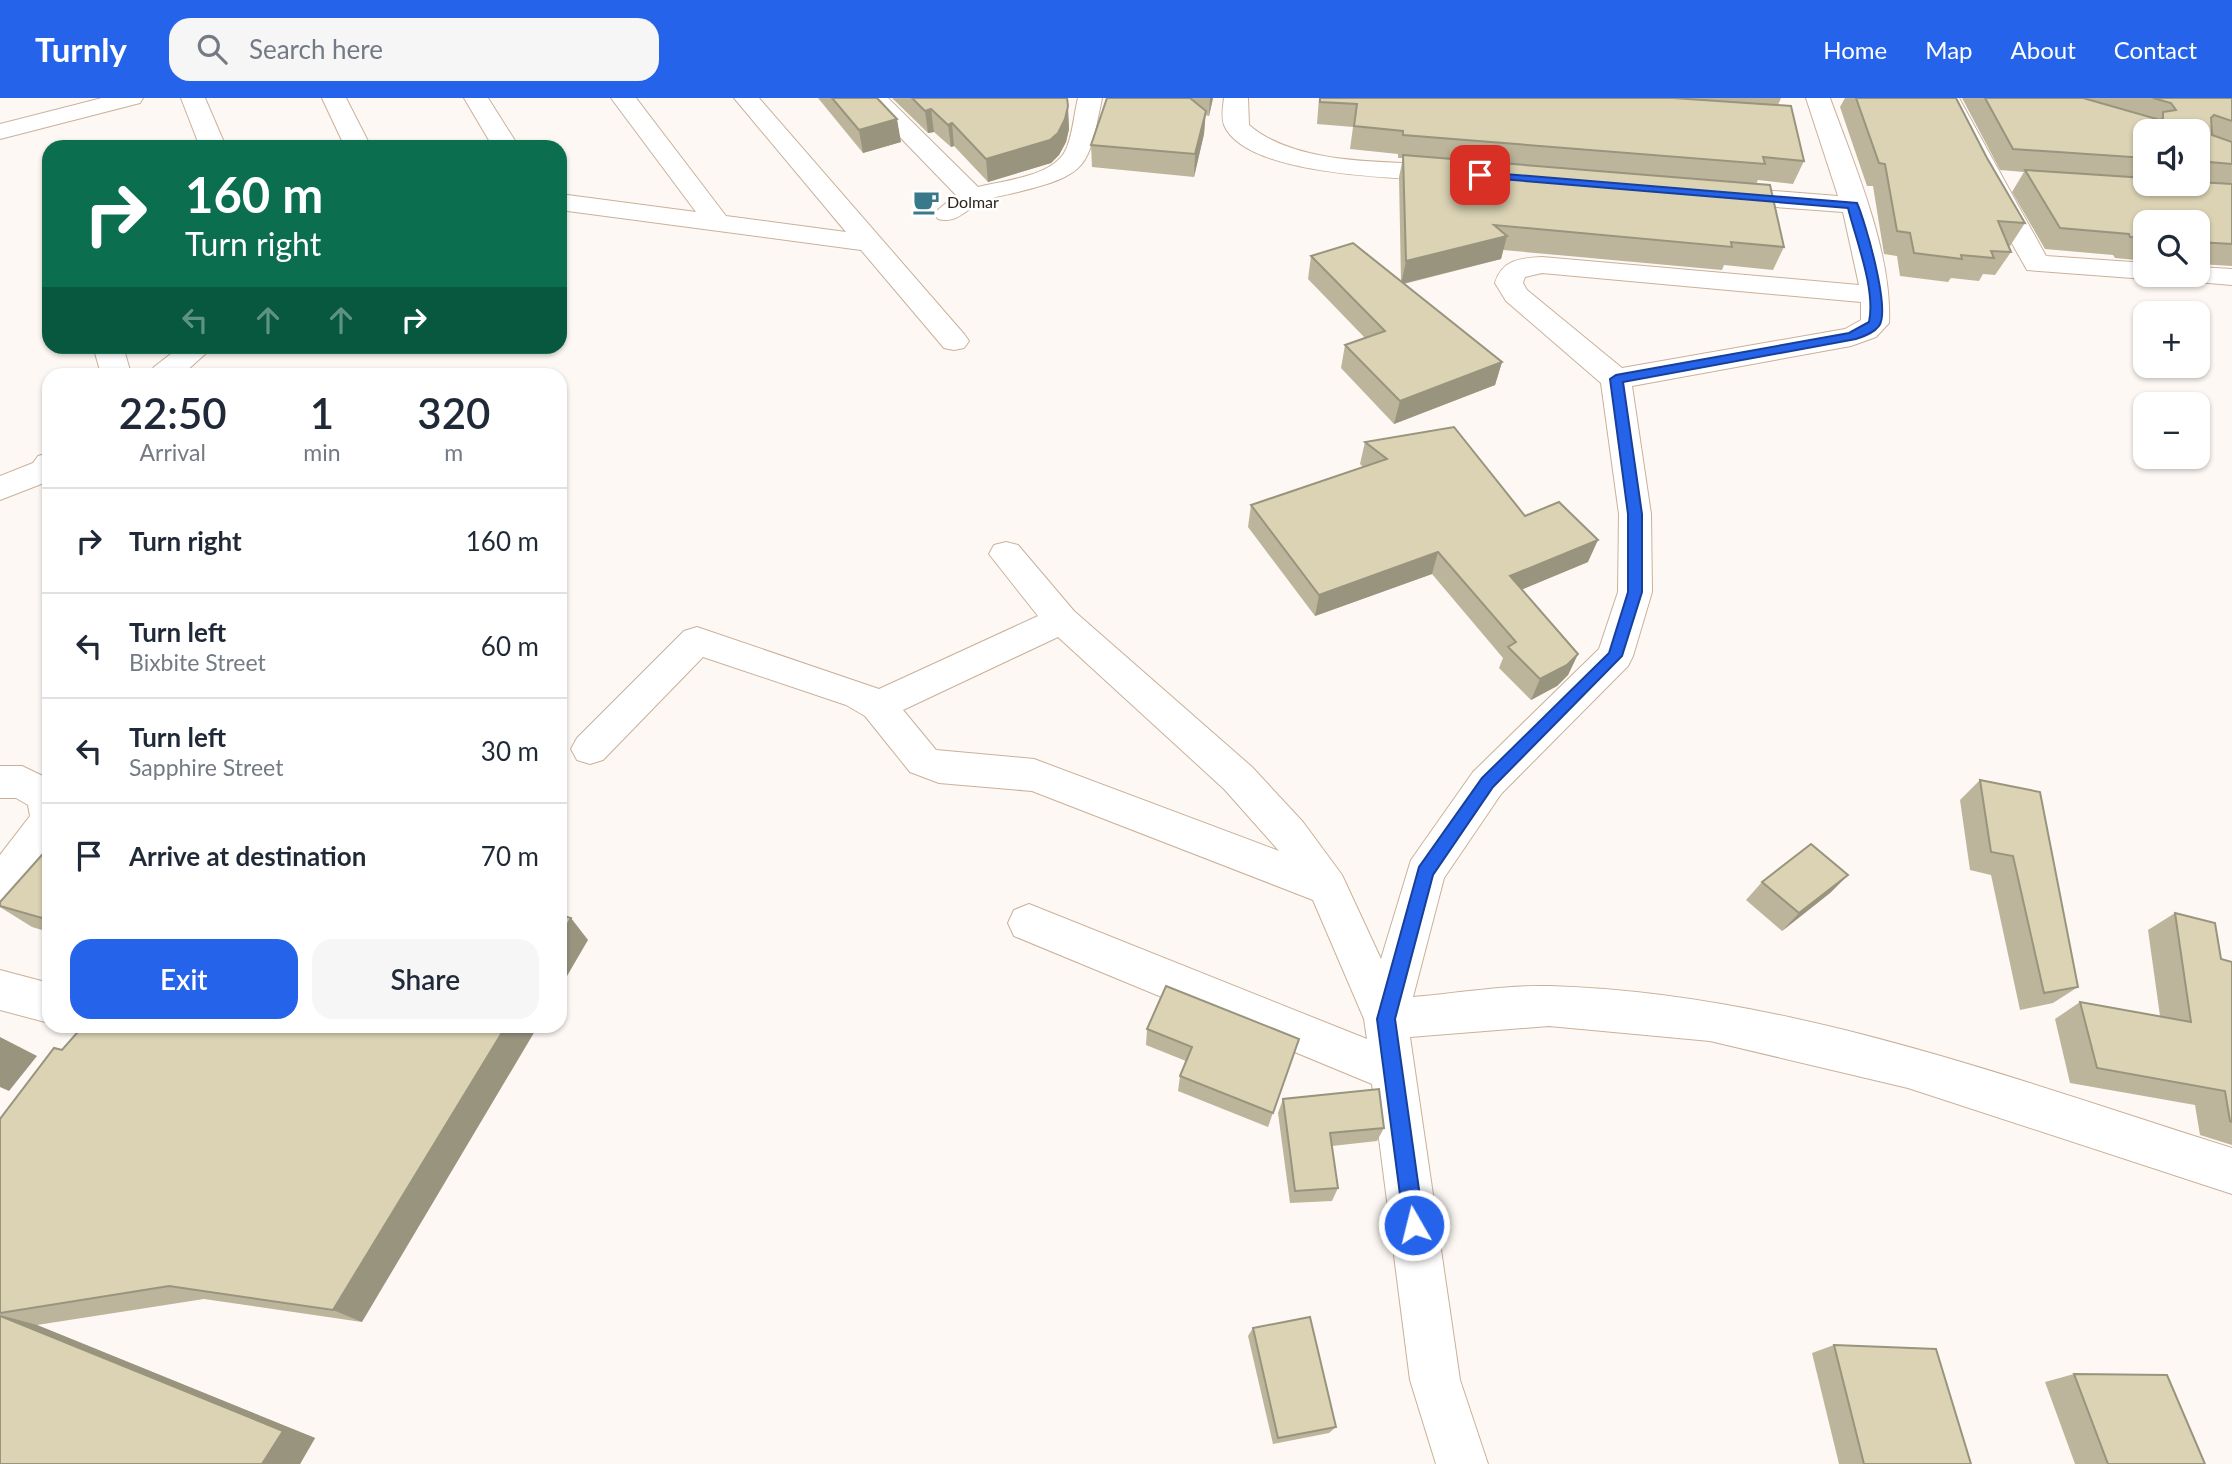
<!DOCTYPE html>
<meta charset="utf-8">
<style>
body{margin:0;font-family:Lato,sans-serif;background:#f6f6f7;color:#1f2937;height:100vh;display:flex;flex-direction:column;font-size:26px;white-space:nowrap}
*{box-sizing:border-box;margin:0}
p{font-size:23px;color:#747a83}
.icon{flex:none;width:38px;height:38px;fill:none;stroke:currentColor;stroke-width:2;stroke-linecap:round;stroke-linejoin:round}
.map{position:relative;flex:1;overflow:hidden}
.details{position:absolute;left:42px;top:270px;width:525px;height:665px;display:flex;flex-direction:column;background:#fff;border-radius:21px;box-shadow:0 2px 5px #0004}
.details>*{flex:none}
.banner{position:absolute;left:42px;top:42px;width:525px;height:214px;border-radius:21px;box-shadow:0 2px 5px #0004;background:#0b6e4f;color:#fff;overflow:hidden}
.tools{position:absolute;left:2133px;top:21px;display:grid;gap:14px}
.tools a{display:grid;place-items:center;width:77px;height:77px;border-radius:14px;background:#fff;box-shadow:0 2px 5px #0004;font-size:35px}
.pin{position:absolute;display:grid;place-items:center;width:60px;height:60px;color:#fff;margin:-30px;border-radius:14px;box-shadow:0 4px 10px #0006}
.me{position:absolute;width:77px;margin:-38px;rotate:352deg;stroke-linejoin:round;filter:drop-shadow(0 0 5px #0008)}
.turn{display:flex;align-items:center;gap:24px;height:147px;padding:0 28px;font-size:32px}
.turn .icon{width:91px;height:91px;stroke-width:2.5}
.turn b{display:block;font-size:49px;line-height:60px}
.lanes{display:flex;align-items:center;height:66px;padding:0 28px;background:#0003;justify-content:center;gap:35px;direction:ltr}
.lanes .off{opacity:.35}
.eta{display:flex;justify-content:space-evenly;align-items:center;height:119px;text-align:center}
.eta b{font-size:42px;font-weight:600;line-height:49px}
.primary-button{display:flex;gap:14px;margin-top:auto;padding:14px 28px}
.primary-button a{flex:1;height:80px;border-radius:21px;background:#2563eb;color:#fff;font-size:28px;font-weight:600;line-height:80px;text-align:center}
.primary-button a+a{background:#f6f6f7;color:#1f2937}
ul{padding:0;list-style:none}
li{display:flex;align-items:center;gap:21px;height:105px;padding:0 28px;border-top:2px solid #e0e1e3}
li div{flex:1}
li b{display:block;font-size:26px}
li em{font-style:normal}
header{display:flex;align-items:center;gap:42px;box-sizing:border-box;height:98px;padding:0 35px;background:#2563eb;color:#fff}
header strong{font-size:33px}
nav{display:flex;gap:38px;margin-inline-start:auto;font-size:24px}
.search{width:490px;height:63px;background:#f6f6f7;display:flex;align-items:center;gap:18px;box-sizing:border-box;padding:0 24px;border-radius:21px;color:#747a83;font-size:26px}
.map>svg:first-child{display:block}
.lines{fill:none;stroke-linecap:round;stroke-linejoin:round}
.minor-casing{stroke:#cab09a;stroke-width:2}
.minor{fill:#fff;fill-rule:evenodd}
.wall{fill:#bcb59b;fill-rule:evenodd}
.shaded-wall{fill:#99947e}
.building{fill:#dbd3b4;stroke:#99947e;stroke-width:2}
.route{fill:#2563eb;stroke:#184099;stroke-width:2}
.labels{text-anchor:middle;stroke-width:5;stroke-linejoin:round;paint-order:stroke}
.far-poi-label{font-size:16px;fill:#2d241b;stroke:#fff;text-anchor:start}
</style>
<header>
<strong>Turnly</strong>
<div class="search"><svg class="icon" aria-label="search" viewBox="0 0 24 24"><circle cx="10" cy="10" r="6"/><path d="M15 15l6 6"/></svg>Search here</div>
<nav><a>Home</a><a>Map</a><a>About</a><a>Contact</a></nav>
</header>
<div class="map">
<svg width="2232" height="1366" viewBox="0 0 2232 1366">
<rect width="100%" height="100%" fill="#fdf8f3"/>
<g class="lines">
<g class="minor-casing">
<g id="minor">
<path d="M 102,0 L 143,0 L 140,5 L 0,41 L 0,26 Z"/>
<path d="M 181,0 L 205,0 L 226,49 L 200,49 Z"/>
<path d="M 322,0 L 346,0 L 371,49 L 345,49 Z"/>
<path d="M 464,0 L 488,0 L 519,49 L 493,49 Z"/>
<path d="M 611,0 L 636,0 L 726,118 L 846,134 L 734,0 L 759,0 L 964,236 L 969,243 L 964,250 L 954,252 L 944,250 L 861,152 L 560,112 L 560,96 L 696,114 Z"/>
<path d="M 862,0 L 888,0 L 978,89 C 1004,82 1056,79 1067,49 C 1073,34 1074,16 1078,0 L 1102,0 C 1088,70 1089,76 1018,94 C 1006,97 992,99 981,104 C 965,112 957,126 938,121 L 934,115 L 956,97 Z"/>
<path d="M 1224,0 L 1248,0 L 1249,27 C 1298,69 1390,63 1453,67 L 1462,70 L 1466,75 L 1462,80 L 1453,83 C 1403,80 1246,79 1224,27 C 1221,18 1223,9 1224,0 Z"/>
<path d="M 1806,0 L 1830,0 C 1855,69 1892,153 1889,225 L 1876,239 L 1851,248 L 1632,288 L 1651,416 L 1652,494 L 1633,558 L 1628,568 L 1501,696 L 1444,780 L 1413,899 C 1458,895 1506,887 1550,888 C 1785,895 2010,980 2232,1050 L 2232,1096 L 1908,990 L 1710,943 L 1549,928 L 1410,939 L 1460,1282 L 1488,1366 L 1436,1366 L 1410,1282 L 1372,986 L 1014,838 L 1008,825 L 1014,812 L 1029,806 L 1367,941 L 1364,921 L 1313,802 L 1032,693 L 939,685 L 910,674 L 865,618 L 846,607 L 703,559 L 603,662 L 590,666 L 577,662 L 571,651 L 577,640 L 684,533 L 697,529 L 879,591 L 1038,518 L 989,456 L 994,447 L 1006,444 L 1018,447 L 1074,513 L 1252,669 L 1303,724 L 1342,777 L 1381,861 L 1411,762 L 1473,674 L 1599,551 L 1618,494 L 1619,416 L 1601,285 L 1506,203 L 1495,185 C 1502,162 1520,160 1542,159 L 1859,187 L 1843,114 L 1722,105 L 1713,103 L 1709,97 L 1713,91 L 1722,89 L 1838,98 ZM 1542,175 L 1861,204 L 1861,222 L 1845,231 L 1622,270 L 1527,192 L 1523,185 L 1525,179 ZM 1058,539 L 1224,691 L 1279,753 L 1034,661 L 936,652 L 903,612 Z"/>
<path d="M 1935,0 L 1959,0 L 2046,158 L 2146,165 L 2146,177 L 2157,177 L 2156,179 L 2146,181 L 2027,172 L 1976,82 Z"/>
<path d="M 2198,169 L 2232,171 L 2232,187 L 2185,183 L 2181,177 L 2198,177 Z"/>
<path d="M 93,248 L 123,248 L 131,276 L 101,276 Z"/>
<path d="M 181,248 L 214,248 L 183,276 L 150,276 L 154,269 Z"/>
<path d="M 49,355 L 49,383 L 0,402 L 0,378 L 33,365 L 38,358 Z"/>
<path d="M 0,668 L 22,668 L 49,681 L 49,754 L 14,802 L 0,807 L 0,757 L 30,718 L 28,707 L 16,700 L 0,700 Z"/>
<path d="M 0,872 L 49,885 L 49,925 L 0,912 Z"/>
</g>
</g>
<use href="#minor" class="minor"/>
</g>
<g class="wall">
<path d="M 818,0 L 877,0 L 901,44 L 863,55 Z"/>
<path d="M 892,0 L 1067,0 L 1069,31 L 1066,44 L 1059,57 L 1051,65 L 988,84 L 954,48 L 951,49 L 934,34 L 928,35 Z"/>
<path d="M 1107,0 L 1213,0 L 1209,18 L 1205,17 L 1204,36 L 1194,79 L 1092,69 L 1091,47 Z"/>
<path d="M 1319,0 L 1781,0 L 1778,7 L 1804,63 L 1793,86 L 1758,82 L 1756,86 L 1784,149 L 1773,172 L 1724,167 L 1722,172 L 1503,152 L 1501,161 L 1404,186 L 1502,264 L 1495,287 L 1394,326 L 1341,270 L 1345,247 L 1365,240 L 1308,181 L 1311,158 L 1401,183 L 1399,79 L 1403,60 L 1398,60 L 1398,56 L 1350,51 L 1353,29 L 1317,26 Z"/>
<path d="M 1845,0 L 1956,0 L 1987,60 L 2025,125 L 2010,148 L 2008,148 L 2011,154 L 1995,177 L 1983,176 L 1979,183 L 1951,180 L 1948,184 L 1900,178 L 1897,158 L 1884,156 L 1873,88 L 1867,88 L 1840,9 Z"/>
<path d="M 1962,0 L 2232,0 L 2232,168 L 2198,166 L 2198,124 L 2146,124 L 2146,163 L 2115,160 L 2113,157 L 2045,151 L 2012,94 L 2024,74 L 2000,72 ZM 2146,33 L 2198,33 L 2198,86 L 2146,86 Z"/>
<path d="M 1365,344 L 1525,418 L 1588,464 L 1521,492 L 1578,556 L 1568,577 L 1557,588 L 1531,602 L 1499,570 L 1503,560 L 1432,476 L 1315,518 L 1248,429 L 1251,407 L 1363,369 L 1360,366 Z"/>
<path d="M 1980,682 L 2078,889 L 2053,905 L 2020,912 L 1991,777 L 1970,772 L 1960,702 Z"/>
<path d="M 49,749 L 49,834 L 32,829 L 0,809 L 0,804 Z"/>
<path d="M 1848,777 L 1830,795 L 1782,833 L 1746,802 L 1762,784 Z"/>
<path d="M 2175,815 L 2221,861 L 2232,864 L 2232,1047 L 2200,1037 L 2195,1007 L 2070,985 L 2055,921 L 2080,904 L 2160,918 L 2148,832 Z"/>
<path d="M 1147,931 L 1299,941 L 1268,1029 L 1178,993 L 1180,978 L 1186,963 L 1146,947 Z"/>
<path d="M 62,952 L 362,1224 L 204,1201 L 37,1227 L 315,1340 L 300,1366 L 0,1366 L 0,1021 Z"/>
<path d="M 1283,1001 L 1384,1030 L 1377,1043 L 1332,1048 L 1338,1090 L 1332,1103 L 1290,1105 L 1278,1015 Z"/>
<path d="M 1253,1230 L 1336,1329 L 1329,1335 L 1273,1346 L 1248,1238 Z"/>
<path d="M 1834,1247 L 1971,1366 L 1839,1366 L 1812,1255 Z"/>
<path d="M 2074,1276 L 2205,1366 L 2075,1366 L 2045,1284 Z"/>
</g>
<g class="shaded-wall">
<path d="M 1210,0 L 1213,0 L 1209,18 Z"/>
<path d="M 1068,8 L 1069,31 L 1066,44 L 1059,57 L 1051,65 L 988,84 L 986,61 Z"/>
<path d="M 931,11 L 934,34 L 928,35 L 925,13 Z"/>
<path d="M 1206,13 L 1204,36 L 1194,79 L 1195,56 Z"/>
<path d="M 897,21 L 901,44 L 863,55 L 859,32 Z"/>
<path d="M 952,25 L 954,48 L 951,49 L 948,27 Z"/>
<path d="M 1507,138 L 1501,161 L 1401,186 L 1406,163 Z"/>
<path d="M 1502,264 L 1495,287 L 1394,326 L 1400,303 Z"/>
<path d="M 1598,442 L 1588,464 L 1501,500 L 1510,478 Z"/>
<path d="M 1438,454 L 1432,476 L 1315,518 L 1319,497 Z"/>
<path d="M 1578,556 L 1568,577 L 1557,588 L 1531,602 L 1540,581 Z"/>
<path d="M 1848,777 L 1830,795 L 1782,833 L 1799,815 Z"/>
<path d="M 571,820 L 588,842 L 560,890 L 560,839 Z"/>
<path d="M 506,928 L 538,928 L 362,1224 L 333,1212 Z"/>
<path d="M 0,939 L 37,958 L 9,993 L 0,989 Z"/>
<path d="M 0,1217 L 37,1227 L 315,1340 L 300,1366 L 262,1366 Z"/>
</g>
<g class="building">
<path d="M 832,0 L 877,0 L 897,21 L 859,32 Z"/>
<path d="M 912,0 L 1067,0 L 1068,8 L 1065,21 L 1058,35 L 1050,42 L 986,61 L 952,25 L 948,27 L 931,11 L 925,13 Z"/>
<path d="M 1107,0 L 1190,0 L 1206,13 L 1195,56 L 1091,47 Z"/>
<path d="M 1320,0 L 1673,0 L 1791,8 L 1804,63 L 1763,59 L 1765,66 L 1403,37 L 1403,33 L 1354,28 L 1357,6 L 1320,4 Z"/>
<path d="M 1856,0 L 1956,0 L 1987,60 L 2025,125 L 1998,123 L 2011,154 L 1991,153 L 1994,160 L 1961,157 L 1962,161 L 1914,155 L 1910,135 L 1897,133 L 1885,66 L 1879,65 Z"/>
<path d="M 1985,0 L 2083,0 L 2160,22 L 2163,20 L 2163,14 L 2176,12 L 2171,5 L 2153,0 L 2232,0 L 2232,23 L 2214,17 L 2211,20 L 2212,37 L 2232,44 L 2232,66 L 2198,63 L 2198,33 L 2146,33 L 2146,60 L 2013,51 Z"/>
<path d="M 1403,57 L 1770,87 L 1784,149 L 1731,144 L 1732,149 L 1494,127 L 1507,138 L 1406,163 Z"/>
<path d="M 2025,72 L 2146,80 L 2146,86 L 2198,86 L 2198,84 L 2232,86 L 2232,146 L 2198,144 L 2198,124 L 2146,124 L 2146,140 L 2130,139 L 2129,136 L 2060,130 Z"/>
<path d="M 1353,145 L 1502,264 L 1400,303 L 1345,247 L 1385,233 L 1311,158 Z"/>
<path d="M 1454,329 L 1525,418 L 1559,404 L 1598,442 L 1510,478 L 1578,556 L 1567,567 L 1540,581 L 1508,549 L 1516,544 L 1438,454 L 1319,497 L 1251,407 L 1387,361 L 1365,344 Z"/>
<path d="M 1980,682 L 2040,694 L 2078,889 L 2044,895 L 2013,758 L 1991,754 Z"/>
<path d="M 1811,746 L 1848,777 L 1799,815 L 1762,784 Z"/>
<path d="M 49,749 L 49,822 L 0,808 L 0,804 Z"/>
<path d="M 2175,815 L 2215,825 L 2221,861 L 2232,864 L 2232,1024 L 2230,1023 L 2225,993 L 2097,970 L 2080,904 L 2191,924 Z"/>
<path d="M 560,817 L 571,820 L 560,839 Z"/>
<path d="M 1166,888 L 1299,941 L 1273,1015 L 1180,978 L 1192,949 L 1147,931 Z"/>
<path d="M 83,928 L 506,928 L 333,1212 L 169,1188 L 0,1215 L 0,1021 L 54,950 L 62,952 Z"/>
<path d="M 1379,991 L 1384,1030 L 1330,1035 L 1338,1090 L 1295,1093 L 1283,1001 Z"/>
<path d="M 0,1218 L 283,1333 L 262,1366 L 0,1366 Z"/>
<path d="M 1310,1219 L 1336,1329 L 1278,1340 L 1253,1230 Z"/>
<path d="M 1834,1247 L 1936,1251 L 1971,1366 L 1864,1366 Z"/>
<path d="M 2074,1276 L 2167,1277 L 2205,1366 L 2108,1366 Z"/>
</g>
<path class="route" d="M 1480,74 L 1857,105 C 1865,123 1891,212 1879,228 C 1874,235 1864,238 1856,241 L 1623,284 L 1642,416 L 1642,494 L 1622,558 L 1493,689 L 1433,777 L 1395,921 L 1424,1127 L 1421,1134 L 1414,1137 L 1407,1134 L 1404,1127 L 1377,921 L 1419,769 L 1482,680 L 1609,555 L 1628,494 L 1628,416 L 1610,281 L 1616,277 L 1849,235 L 1869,224 C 1876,192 1856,142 1848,110 L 1477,79 L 1477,75 Z"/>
<defs>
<g id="cafe-bare" transform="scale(2.1)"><path d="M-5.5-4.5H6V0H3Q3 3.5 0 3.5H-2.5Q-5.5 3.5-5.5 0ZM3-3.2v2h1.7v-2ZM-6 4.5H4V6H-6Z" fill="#387a8c" stroke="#fff" stroke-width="2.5" paint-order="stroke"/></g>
</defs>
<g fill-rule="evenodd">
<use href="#cafe-bare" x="926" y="104"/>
</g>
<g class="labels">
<g class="far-poi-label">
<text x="947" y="110">Dolmar</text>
</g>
</g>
</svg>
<div class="tools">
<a><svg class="icon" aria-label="sound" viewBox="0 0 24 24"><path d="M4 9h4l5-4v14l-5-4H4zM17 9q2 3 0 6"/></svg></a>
<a><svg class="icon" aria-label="search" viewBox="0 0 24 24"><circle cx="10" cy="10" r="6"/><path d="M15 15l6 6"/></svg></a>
<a>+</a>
<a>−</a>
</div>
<div class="pin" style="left:1480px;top:77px;background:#d93025"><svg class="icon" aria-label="arrive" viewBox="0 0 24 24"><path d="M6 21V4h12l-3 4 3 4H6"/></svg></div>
<svg class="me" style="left:1414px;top:1127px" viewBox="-20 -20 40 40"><circle r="17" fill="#2563eb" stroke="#fff" stroke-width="3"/><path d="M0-11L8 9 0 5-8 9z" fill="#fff"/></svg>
<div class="banner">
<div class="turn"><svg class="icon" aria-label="right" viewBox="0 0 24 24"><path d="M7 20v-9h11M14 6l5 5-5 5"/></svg><div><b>160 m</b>Turn right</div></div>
<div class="lanes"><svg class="icon off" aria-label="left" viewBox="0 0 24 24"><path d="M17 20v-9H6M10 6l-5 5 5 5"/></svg><svg class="icon off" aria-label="ahead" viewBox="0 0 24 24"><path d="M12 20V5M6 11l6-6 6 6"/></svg><svg class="icon off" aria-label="ahead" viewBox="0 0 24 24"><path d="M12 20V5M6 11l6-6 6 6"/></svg><svg class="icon" aria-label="right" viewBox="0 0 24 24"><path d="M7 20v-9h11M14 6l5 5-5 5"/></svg></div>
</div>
<section class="details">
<div class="eta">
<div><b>22:50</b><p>Arrival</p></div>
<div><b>1</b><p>min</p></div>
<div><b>320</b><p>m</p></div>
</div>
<ul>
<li><svg class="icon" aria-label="right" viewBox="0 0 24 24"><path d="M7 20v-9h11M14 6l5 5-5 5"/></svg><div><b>Turn right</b></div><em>160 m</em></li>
<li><svg class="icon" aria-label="left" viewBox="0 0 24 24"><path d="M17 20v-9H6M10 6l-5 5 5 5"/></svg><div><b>Turn left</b><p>Bixbite Street</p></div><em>60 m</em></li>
<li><svg class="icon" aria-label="left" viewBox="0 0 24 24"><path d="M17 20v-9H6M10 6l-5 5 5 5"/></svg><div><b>Turn left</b><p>Sapphire Street</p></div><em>30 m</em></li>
<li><svg class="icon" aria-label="arrive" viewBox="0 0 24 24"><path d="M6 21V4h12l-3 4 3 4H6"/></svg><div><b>Arrive at destination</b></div><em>70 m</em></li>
</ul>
<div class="primary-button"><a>Exit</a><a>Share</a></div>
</section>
</div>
